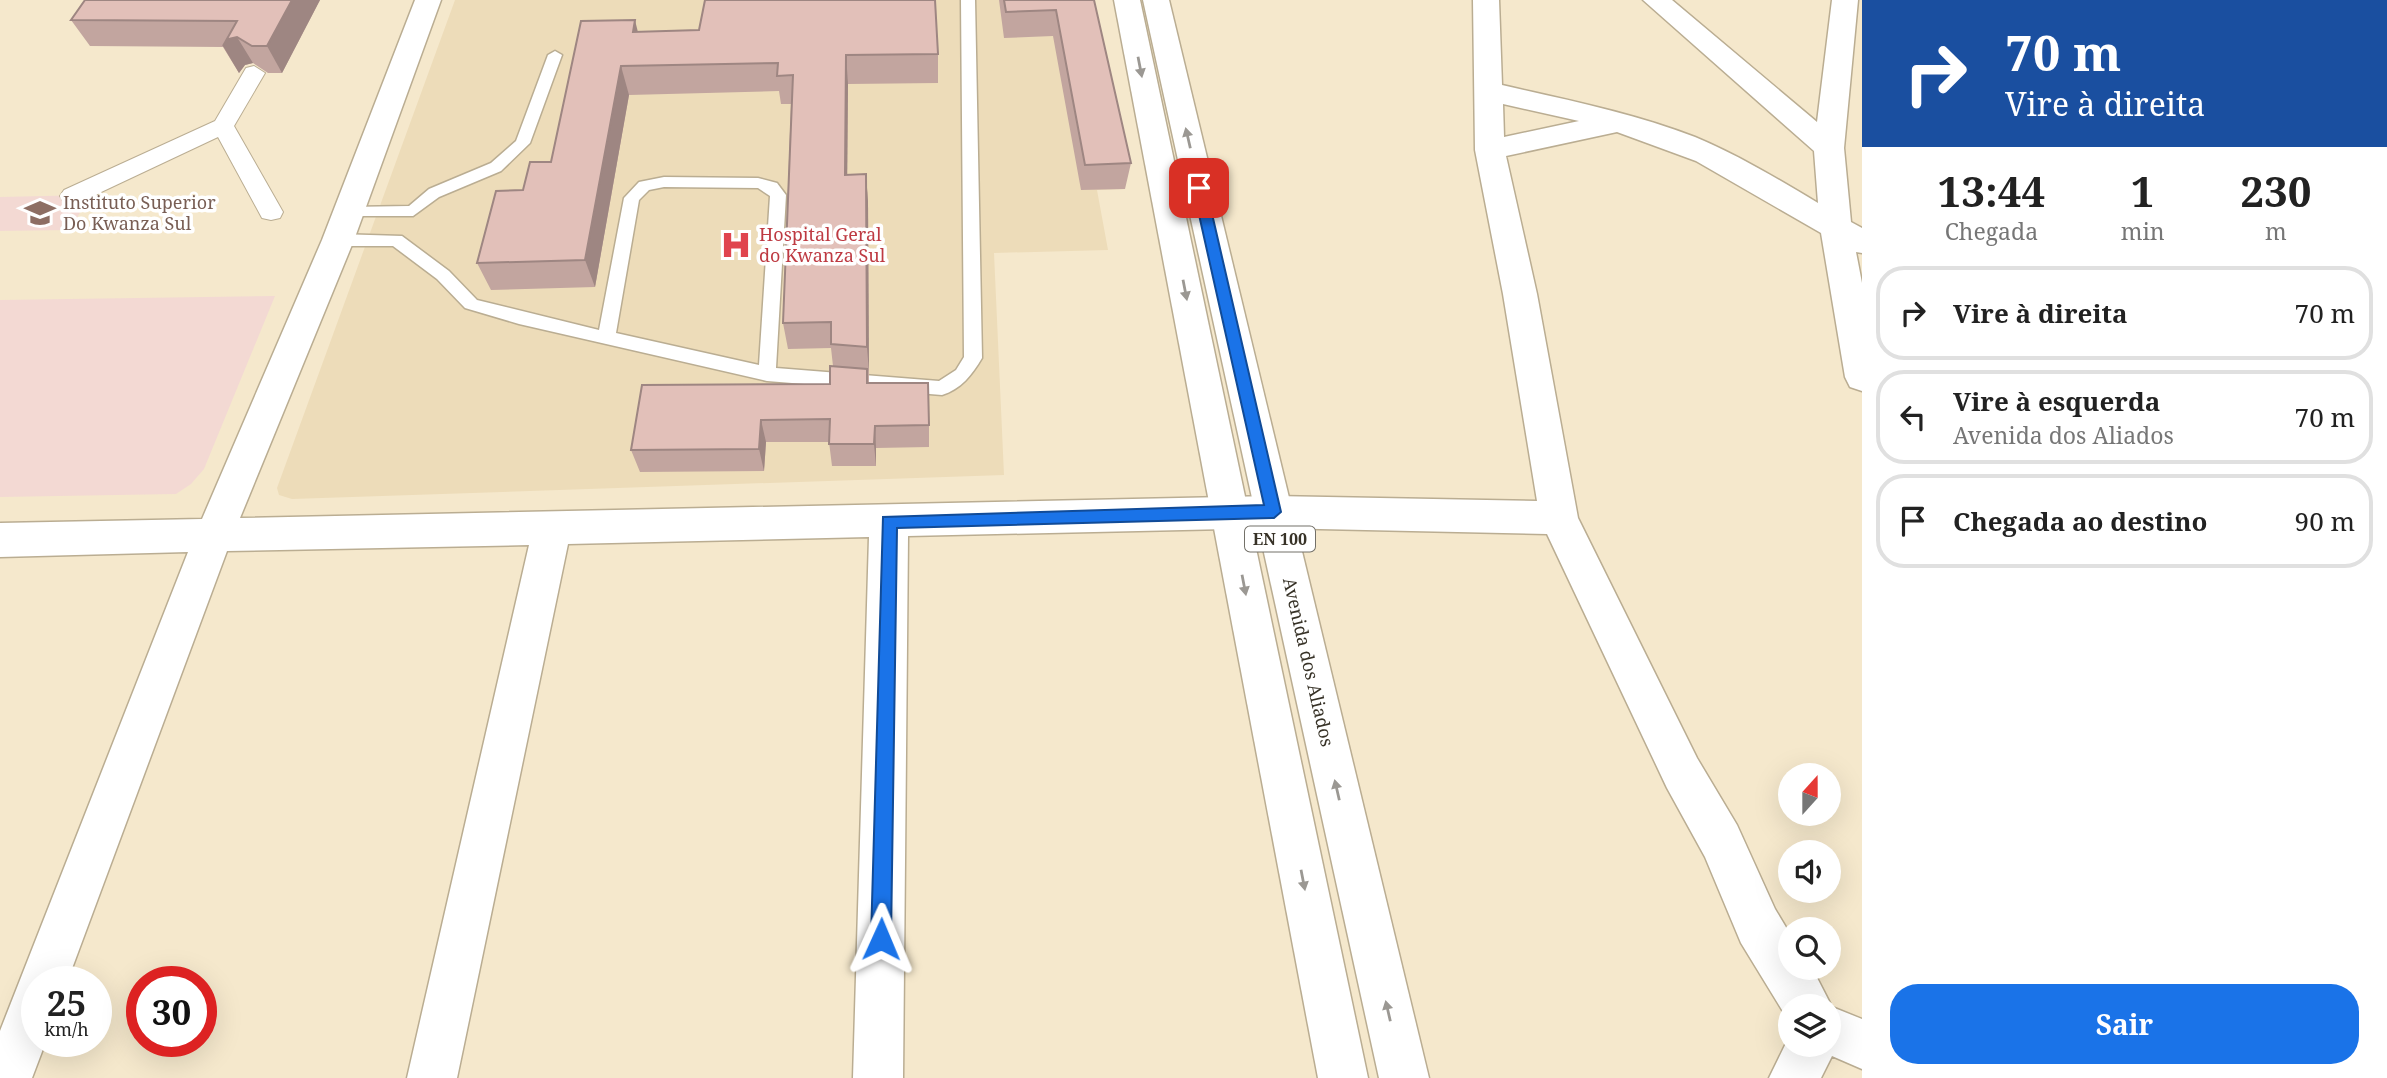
<!DOCTYPE html>
<html lang="pt">
<meta charset="utf-8">
<style>
body{margin:0;font-family:"Noto Serif",serif;background:#f6f6f6;color:#222;height:100vh;display:flex;flex-direction:column;font-size:26px;white-space:nowrap}
*{box-sizing:border-box;margin:0}
p{font-size:23px;color:#767676}
.icon{flex:none;width:38px;height:38px;fill:none;stroke:currentColor;stroke-width:2;stroke-linecap:round;stroke-linejoin:round}
.map{position:relative;flex:1;overflow:hidden}
.sheet{display:flex;flex-direction:column;background:#fff;width:525px}
.sheet>*{flex:none}
.guide{background:#1a4fa0;color:#fff;overflow:hidden}
.needle{width:46px;rotate:21deg}
.controls{position:absolute;left:1778px;top:763px;display:grid;gap:14px}
.controls a{display:grid;place-items:center;width:63px;height:63px;border-radius:50%;background:#fff;box-shadow:0 7px 28px #0002;font-size:35px}
.speed{position:absolute;left:21px;top:966px;display:flex;gap:14px;font-size:35px;font-weight:700;text-align:center}
.speed>*{display:grid;place-content:center;width:91px;height:91px;border-radius:50%;background:#fff;box-shadow:0 7px 28px #0002;line-height:1}
.speed small{font-size:18px;font-weight:400}
.speed .limit{border:10px solid #d22;background:#fff;color:#111}
.pin{position:absolute;display:grid;place-items:center;width:60px;height:60px;color:#fff;margin:-30px;border-radius:14px;box-shadow:0 4px 10px #0006}
.me{position:absolute;width:77px;margin:-38px;rotate:1deg;stroke-linejoin:round;filter:drop-shadow(0 0 5px #0008)}
.turn{display:flex;align-items:center;gap:24px;height:147px;padding:0 28px;font-size:32px}
.turn .icon{width:91px;height:91px;stroke-width:2.5}
.turn b{display:block;font-size:49px;line-height:60px}
.eta{display:flex;justify-content:space-evenly;align-items:center;height:119px;text-align:center}
.eta b{font-size:42px;font-weight:700;line-height:49px}
.primary-button{display:flex;gap:14px;margin-top:auto;padding:14px 28px}
.primary-button a{flex:1;height:80px;border-radius:28px;background:#1a73e8;color:#fff;font-size:28px;font-weight:700;line-height:80px;text-align:center}
ul{padding:0;list-style:none}
li{display:flex;align-items:center;gap:21px;height:94px;margin:0 14px 10px;padding:0 14px;border:4px solid #e0e0e0;border-radius:28px}
li div{flex:1}
li b{display:block;font-size:26px}
li em{font-style:normal}
main{display:flex;flex:1;min-height:0}
.map>svg:first-child{display:block}
.built{fill:#eddcb9}
.education{fill:#f3d9d3}
.lines{fill:none;stroke-linecap:round;stroke-linejoin:round}
.service-casing{stroke:#baad92;stroke-width:3}
.pedestrian-casing{stroke:#baad92;stroke-width:2}
.minor-casing{stroke:#baad92;stroke-width:3}
.primary-casing{stroke:#baad92;stroke-width:3}
.service{fill:#fff;fill-rule:evenodd}
.pedestrian{fill:#fff;fill-rule:evenodd}
.minor{fill:#fff;fill-rule:evenodd}
.primary{fill:#fff;fill-rule:evenodd}
.wall{fill:#c2a59f}
.shaded-wall{fill:#9e8682}
.building{fill:#e2c0b9;stroke:#9e8682;stroke-width:2}
.oneway{fill:#9b9893}
.route{fill:#1a73e8;stroke:#114b97;stroke-width:2}
.labels{text-anchor:middle;stroke-width:7;stroke-linejoin:round;paint-order:stroke}
.shield{fill:#fff;stroke:#737068;stroke-width:2}
.shield-label{font-size:16px;font-weight:bold;fill:#373227}
.education-label{font-size:18px;fill:#785e54;stroke:#fff;text-anchor:start}
.health-label{font-size:18px;fill:#be3a42;stroke:#fff;text-anchor:start}
.street-label{font-size:18px;fill:#373227;stroke:#fff}
</style>
<main>
<div class="map">
<svg width="1862" height="1078" viewBox="0 0 1862 1078">
<rect width="100%" height="100%" fill="#f5e8cc"/>
<path class="built" d="M 455,0 L 1086,0 L 1125,189 L 1097,190 L 1108,250 L 994,253 L 1004,475 L 292,499 L 279,495 L 277,488 Z"/>
<g class="education">
<path d="M 90,195 L 70,230 L 0,231 L 0,197 Z"/>
<path d="M 275,296 L 204,469 L 191,484 L 176,494 L 0,497 L 0,300 Z"/>
</g>
<g class="lines">
<g class="service-casing">
<g id="service">
<path d="M 961,0 L 975,0 L 982,358 C 972,375 961,389 942,395 L 767,381 L 519,324 L 465,308 L 437,279 L 393,246 L 338,246 L 330,240 L 338,234 L 402,236 L 449,271 L 477,300 L 599,330 L 624,198 L 639,182 L 664,177 L 758,178 L 777,183 L 786,195 L 776,368 L 939,381 L 956,370 L 964,357 ZM 664,187 L 758,188 L 770,196 L 759,365 L 616,333 L 639,200 L 649,190 Z"/>
<path d="M 555,51 L 562,55 L 530,143 L 501,171 L 439,197 L 413,216 L 343,216 L 343,208 L 349,207 L 409,206 L 429,189 L 491,163 L 516,141 L 548,55 Z"/>
</g>
</g>
<g class="pedestrian-casing">
<path id="pedestrian" d="M 254,66 L 265,73 L 234,126 L 283,212 L 280,218 L 271,220 L 262,218 L 218,137 L 80,202 L 64,202 L 60,196 L 64,190 L 215,121 L 246,68 Z"/>
</g>
<g class="minor-casing">
<path id="minor" d="M 415,0 L 441,0 L 354,240 L 240,518 L 1274,496 L 1537,501 L 1503,294 L 1475,150 L 1473,0 L 1499,0 L 1502,85 C 1567,100 1633,113 1695,137 C 1738,155 1778,179 1818,203 L 1814,151 L 1643,0 L 1672,0 L 1817,122 L 1832,0 L 1858,0 L 1844,148 L 1851,222 L 1862,228 L 1862,253 L 1856,252 L 1862,283 L 1862,391 L 1850,387 L 1845,377 L 1821,233 L 1696,161 L 1617,132 L 1506,156 L 1537,294 L 1578,518 L 1697,758 L 1737,825 L 1775,909 L 1790,934 L 1790,968 L 1812,968 L 1832,1007 L 1862,1019 L 1862,1069 L 1832,1056 L 1821,1078 L 1769,1078 L 1790,1035 L 1790,1045 L 1829,1045 L 1829,1006 L 1790,1006 L 1790,1023 L 1741,943 L 1705,857 L 1667,788 L 1547,534 L 1274,528 L 908,536 L 903,1078 L 853,1078 L 869,537 L 568,544 L 457,1078 L 407,1078 L 529,545 L 227,551 L 67,982 L 37,982 L 37,1041 L 46,1041 L 32,1078 L 0,1078 L 0,1031 L 188,552 L 0,557 L 0,523 L 202,519 L 322,240 ZM 1503,104 L 1579,121 L 1504,137 Z"/>
</g>
<g class="primary-casing">
<g id="primary">
<path d="M 1114,0 L 1140,0 L 1368,1078 L 1318,1078 Z"/>
<path d="M 1143,0 L 1169,0 L 1429,1078 L 1379,1078 Z"/>
</g>
</g>
<use href="#service" class="service"/>
<use href="#pedestrian" class="pedestrian"/>
<use href="#minor" class="minor"/>
<use href="#primary" class="primary"/>
</g>
<g class="wall">
<path d="M 85,0 L 320,0 L 282,73 L 268,73 L 253,63 L 245,65 L 239,73 L 223,47 L 90,46 L 71,20 Z"/>
<path d="M 999,0 L 1094,0 L 1131,163 L 1125,189 L 1081,190 L 1053,36 L 1004,38 Z"/>
<path d="M 638,32 L 938,54 L 938,83 L 848,84 L 847,175 L 866,174 L 868,202 L 869,383 L 929,425 L 929,447 L 876,448 L 876,466 L 832,466 L 829,442 L 766,442 L 764,471 L 640,472 L 631,450 L 830,384 L 833,366 L 831,348 L 788,349 L 783,323 L 791,104 L 781,104 L 779,91 L 629,95 L 595,287 L 491,290 L 477,263 L 523,190 L 551,162 Z"/>
</g>
<g class="shaded-wall">
<path d="M 292,0 L 320,0 L 282,73 L 267,46 Z"/>
<path d="M 635,20 L 642,49 L 633,32 Z"/>
<path d="M 237,37 L 253,63 L 245,65 L 239,73 L 223,46 L 229,39 Z"/>
<path d="M 846,55 L 848,84 L 847,203 L 845,175 Z"/>
<path d="M 621,66 L 629,95 L 595,287 L 585,260 Z"/>
<path d="M 866,174 L 868,202 L 869,373 L 867,347 Z"/>
<path d="M 761,420 L 766,442 L 764,471 L 759,449 Z"/>
<path d="M 875,426 L 876,448 L 876,466 L 874,444 Z"/>
</g>
<g class="building">
<path d="M 85,0 L 292,0 L 267,46 L 252,46 L 237,37 L 229,39 L 223,46 L 237,21 L 71,20 Z"/>
<path d="M 705,0 L 935,0 L 938,54 L 846,55 L 845,175 L 866,174 L 867,347 L 831,344 L 831,322 L 783,323 L 793,75 L 777,76 L 778,63 L 621,66 L 585,260 L 477,263 L 496,191 L 523,190 L 530,162 L 551,162 L 581,21 L 635,20 L 633,32 L 699,30 Z"/>
<path d="M 1004,0 L 1094,0 L 1131,163 L 1085,165 L 1056,10 L 1006,12 Z"/>
<path d="M 830,366 L 867,369 L 867,383 L 928,383 L 929,425 L 875,426 L 874,444 L 829,444 L 830,419 L 761,420 L 759,449 L 631,450 L 642,385 L 830,384 Z"/>
</g>
<defs><path id="oneway-solid" d="M-6-.8H1V-3.2L6.5 0L1 3.2V.8H-6Z" transform="scale(1.75)"/></defs>
<g class="oneway">
<use href="#oneway-solid" transform="translate(1140 67) rotate(79)"/>
<use href="#oneway-solid" transform="translate(1188 138) rotate(-103)"/>
<use href="#oneway-solid" transform="translate(1185 290) rotate(79)"/>
<use href="#oneway-solid" transform="translate(1244 585) rotate(79)"/>
<use href="#oneway-solid" transform="translate(1337 790) rotate(-103)"/>
<use href="#oneway-solid" transform="translate(1303 880) rotate(79)"/>
<use href="#oneway-solid" transform="translate(1388 1011) rotate(-103)"/>
</g>
<path class="route" d="M 1199,184 L 1206,188 L 1281,512 L 1274,518 L 897,528 L 891,939 L 888,946 L 881,949 L 874,946 L 871,939 L 883,517 L 1264,505 L 1193,188 Z"/>
<defs>
<g id="university-bare" transform="scale(2.415)"><path d="M0-5L7-2L0 1L-7-2ZM-4 1L0 2.5L4 1V4Q0 6-4 4Z" fill="#8d6e63" stroke="#fff" stroke-width="2.5" paint-order="stroke"/></g>
<g id="hospital-bare" transform="scale(2.415)"><path d="M-5-5h3v3.5h4V-5h3V5h-3V1.5h-4V5h-3Z" fill="#e0444e" stroke="#fff" stroke-width="2.5" paint-order="stroke"/></g>
</defs>
<g fill-rule="evenodd">
<use href="#university-bare" x="40" y="213"/>
<use href="#hospital-bare" x="736" y="245"/>
</g>
<g class="labels">
<rect class="shield" x="1245" y="526.5" width="70" height="25" rx="5"/>
<g class="shield-label">
<text x="1280" y="545">EN 100</text>
</g>
<g class="education-label">
<text x="63" y="209">Instituto Superior<tspan x="63" dy="21">Do Kwanza Sul</tspan></text>
</g>
<g class="health-label">
<text x="759" y="241">Hospital Geral<tspan x="759" dy="21">do Kwanza Sul</tspan></text>
</g>
<g class="street-label">
<text transform="translate(1308 662) rotate(77)" y="6">Avenida dos Aliados</text>
</g>
</g>
</svg>
<div class="controls">
<a><svg class="needle" viewBox="-14 -14 28 28"><path d="M0-13l5 13h-10z" fill="#e53935"/><path d="M0 13l5-13h-10z" fill="#767676"/></svg></a>
<a><svg class="icon" aria-label="sound" viewBox="0 0 24 24"><path d="M4 9h4l5-4v14l-5-4H4zM17 9q2 3 0 6"/></svg></a>
<a><svg class="icon" aria-label="search" viewBox="0 0 24 24"><circle cx="10" cy="10" r="6"/><path d="M15 15l6 6"/></svg></a>
<a><svg class="icon" aria-label="layers" viewBox="0 0 24 24"><path d="M12 4l9 5-9 5-9-5zM3 14l9 5 9-5"/></svg></a>
</div>
<div class="speed"><div>25<small>km/h</small></div><div class="limit">30</div></div>
<div class="pin" style="left:1199px;top:188px;background:#d93025"><svg class="icon" aria-label="arrive" viewBox="0 0 24 24"><path d="M6 21V4h12l-3 4 3 4H6"/></svg></div>
<svg class="me" style="left:881px;top:939px" viewBox="-20 -20 40 40"><path d="M0-17L14 15 0 8-14 15z" fill="#1a73e8" stroke="#fff" stroke-width="4"/></svg>
</div>
<section class="sheet">
<div class="guide">
<div class="turn"><svg class="icon" aria-label="right" viewBox="0 0 24 24"><path d="M7 20v-9h11M14 6l5 5-5 5"/></svg><div><b>70 m</b>Vire à direita</div></div>
</div>
<div class="eta">
<div><b>13:44</b><p>Chegada</p></div>
<div><b>1</b><p>min</p></div>
<div><b>230</b><p>m</p></div>
</div>
<ul>
<li><svg class="icon" aria-label="right" viewBox="0 0 24 24"><path d="M7 20v-9h11M14 6l5 5-5 5"/></svg><div><b>Vire à direita</b></div><em>70 m</em></li>
<li><svg class="icon" aria-label="left" viewBox="0 0 24 24"><path d="M17 20v-9H6M10 6l-5 5 5 5"/></svg><div><b>Vire à esquerda</b><p>Avenida dos Aliados</p></div><em>70 m</em></li>
<li><svg class="icon" aria-label="arrive" viewBox="0 0 24 24"><path d="M6 21V4h12l-3 4 3 4H6"/></svg><div><b>Chegada ao destino</b></div><em>90 m</em></li>
</ul>
<div class="primary-button"><a>Sair</a></div>
</section>
</main>
